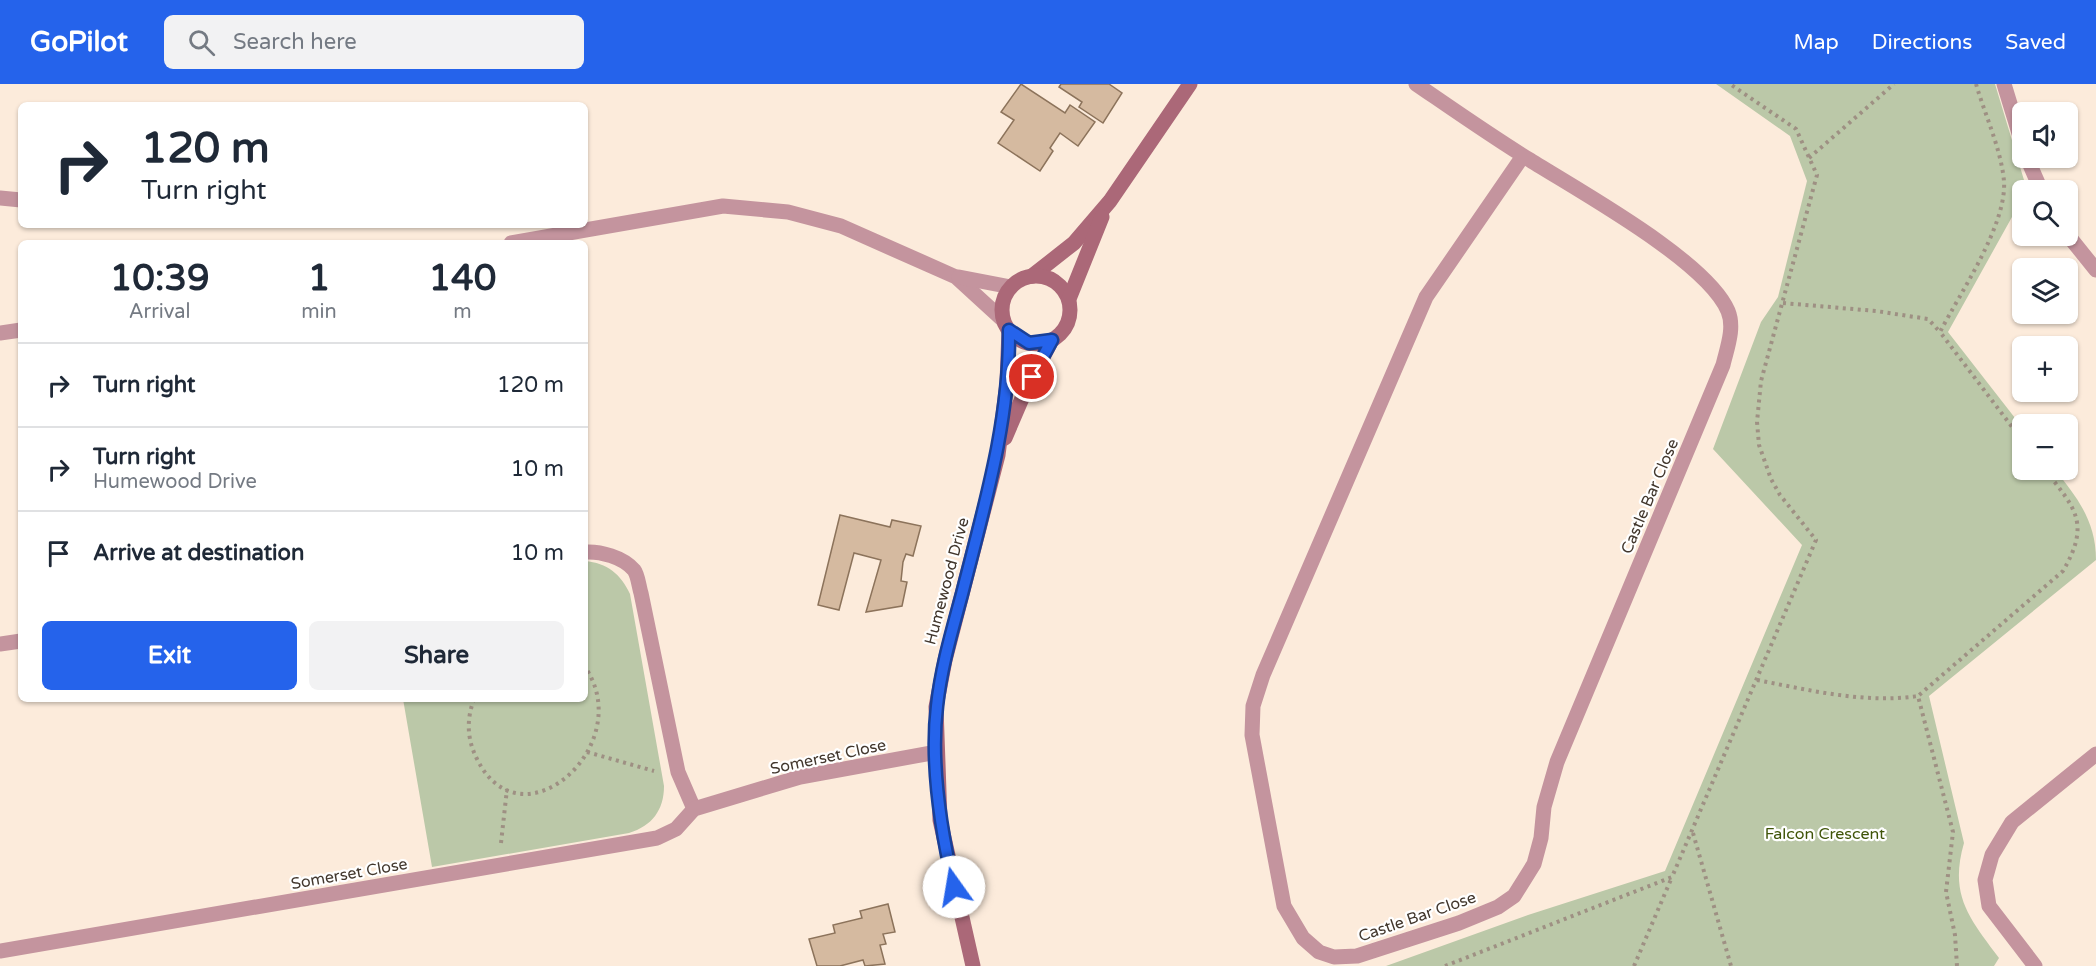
<!DOCTYPE html>
<meta charset="utf-8">
<style>
body{margin:0;font-family:"Varela Round",sans-serif;background:#f2f2f3;color:#1f2937;height:100vh;display:flex;flex-direction:column;font-size:22px;white-space:nowrap}
*{box-sizing:border-box;margin:0}
p{font-size:20px;color:#747a83}
.icon{flex:none;width:33px;height:33px;fill:none;stroke:currentColor;stroke-width:2;stroke-linecap:round;stroke-linejoin:round}
.map{position:relative;flex:1;overflow:hidden}
.drawer{position:absolute;left:18px;top:156px;width:570px;height:462px;display:flex;flex-direction:column;background:#fff;border-radius:9px;box-shadow:0 2px 4px #0004}
.drawer>*{flex:none}
.top-card{position:absolute;left:18px;top:18px;width:570px;height:126px;border-radius:9px;box-shadow:0 2px 4px #0004;background:#fff;color:#1f2937;overflow:hidden}
.controls{position:absolute;left:2012px;top:18px;display:grid;gap:12px}
.controls a{display:grid;place-items:center;width:66px;height:66px;border-radius:9px;background:#fff;box-shadow:0 2px 4px #0004;font-size:30px}
.pin{position:absolute;display:grid;place-items:center;width:51px;height:51px;color:#fff;margin:-26px;border:3px solid #fff;border-radius:50%;box-shadow:0 2px 6px #0007}
.me{position:absolute;width:66px;margin:-33px;rotate:347deg;stroke-linejoin:round;filter:drop-shadow(0 0 4px #0008)}
.turn{display:flex;align-items:center;gap:21px;height:126px;padding:0 24px;font-size:27px}
.turn .icon{width:78px;height:78px;stroke-width:2.5}
.turn b{display:block;font-size:42px;line-height:51px}
.eta{display:flex;justify-content:space-evenly;align-items:center;height:102px;text-align:center}
.eta b{font-size:36px;font-weight:800;line-height:42px}
.action{display:flex;gap:12px;margin-top:auto;padding:12px 24px}
.action a{flex:1;height:69px;border-radius:9px;background:#2563eb;color:#fff;font-size:24px;font-weight:800;line-height:69px;text-align:center}
.action a+a{background:#f2f2f3;color:#1f2937}
ul{padding:0;list-style:none}
li{display:flex;align-items:center;gap:18px;height:84px;padding:0 24px;border-top:2px solid #e0e1e3}
li div{flex:1}
li b{display:block;font-size:22px}
li em{font-style:normal}
header{display:flex;align-items:center;gap:36px;box-sizing:border-box;height:84px;padding:0 30px;background:#2563eb;color:#fff}
header strong{font-size:28px}
nav{display:flex;gap:33px;margin-inline-start:auto;font-size:21px}
.search{width:420px;height:54px;background:#f2f2f3;display:flex;align-items:center;gap:15px;box-sizing:border-box;padding:0 21px;border-radius:9px;color:#747a83;font-size:22px}
.map>svg:first-child{display:block}
.green{fill:#bbc8a8}
.building{fill:#d5baa0;stroke:#8c735b;stroke-width:1.5}
.lines{fill:none;stroke-linecap:round;stroke-linejoin:round}
.path{stroke:#9e9083;stroke-width:4;stroke-dasharray:3 4.5;stroke-linecap:butt}
.lane{stroke:#c4949e;stroke-width:15}
.street{stroke:#c4949e;stroke-width:15}
.secondary{stroke:#ab6878;stroke-width:15}
.route-casing{stroke:#184099;stroke-width:15}
.route{stroke:#2563eb;stroke-width:10}
.labels{text-anchor:middle;stroke-width:4.5;stroke-linejoin:round;paint-order:stroke}
.street-label{font-size:16px;fill:#42372d;stroke:#fff}
.park-label{font-size:16px;fill:#3f5408;stroke:#fff}
</style>
<header>
<strong>GoPilot</strong>
<div class="search"><svg class="icon" aria-label="search" viewBox="0 0 24 24"><circle cx="10" cy="10" r="6"/><path d="M15 15l6 6"/></svg>Search here</div>
<nav><a>Map</a><a>Directions</a><a>Saved</a></nav>
</header>
<div class="map">
<svg width="2096" height="882" viewBox="0 0 2096 882">
<rect width="100%" height="100%" fill="#fcebdb"/>
<g class="green">
<path d="M 1716,0 L 1995,0 L 2027,106 L 2022,106 L 2022,115 L 1948,248 L 2022,343 L 2022,386 L 2055,386 C 2078,414 2096,438 2096,476 L 1929,612 L 1964,759 C 1949,811 1969,834 1999,874 L 1994,882 L 1386,882 L 1528,831 L 1665,787 L 1802,461 L 1713,365 L 1761,238 L 1778,213 L 1807,97 L 1790,52 Z"/>
<path d="M 585,477 C 607,479 621,490 630,510 L 664,702 C 664,726 652,742 629,749 L 432,783 L 403,615 L 585,615 Z"/>
</g>
<g class="building">
<path d="M 1021,0 L 1065,29 L 1070,21 L 1095,38 L 1078,62 L 1060,49 L 1050,64 L 1053,67 L 1040,87 L 998,59 L 1014,36 L 1001,28 Z"/>
<path d="M 1061,0 L 1109,0 L 1122,9 L 1103,39 L 1079,23 L 1082,18 L 1059,3 Z"/>
<path d="M 840,431 L 890,443 L 892,436 L 921,442 L 913,472 L 906,470 L 903,478 L 901,497 L 907,498 L 902,522 L 866,528 L 881,476 L 854,469 L 839,526 L 818,521 Z"/>
<path d="M 888,820 L 895,848 L 883,850 L 886,860 L 880,861 L 885,880 L 865,882 L 863,876 L 840,882 L 817,882 L 809,855 L 835,849 L 833,841 L 862,834 L 860,827 Z"/>
</g>
<g class="lines">
<g class="path">
<path d="M 1976,0 C 1985,31 2001,65 2004,97 C 2007,141 1960,209 1940,248 L 2022,356"/>
<path d="M 1809,74 L 1894,0"/>
<path d="M 1783,219 L 1876,227 L 1928,235 L 1940,248"/>
<path d="M 1757,596 C 1809,606 1865,620 1918,612"/>
<path d="M 474,615 C 466,637 467,656 478,677 C 523,764 638,660 585,583"/>
<path d="M 587,668 L 654,687"/>
<path d="M 1693,749 L 1731,882"/>
<path d="M 501,759 L 507,705"/>
<path d="M 1445,882 L 1672,793 L 1816,456 L 1780,411 L 1771,395 L 1759,361 L 1757,338 L 1761,297 L 1817,91 L 1796,45 L 1730,0"/>
<path d="M 1634,882 L 1672,793"/>
<path d="M 1957,882 L 1955,851 L 1946,808 L 1953,748 L 1918,612 L 2063,487 C 2091,439 2075,424 2045,386"/>
</g>
<path class="lane" d="M 0,114 L 21,116"/>
<g class="street">
<path d="M 1416,0 C 1454,26 1491,52 1530,76 C 1579,107 1707,177 1728,227 C 1735,244 1727,264 1723,281 L 1557,678 L 1544,723 L 1541,754 L 1534,780 L 1514,812 L 1498,823 L 1459,839 L 1357,872 L 1334,873 L 1319,868 L 1303,854 L 1284,822 L 1252,651 L 1253,622 L 1263,591 L 1426,213 L 1523,72"/>
<path d="M 2004,0 L 2022,59"/>
<path d="M 2027,74 L 2041,106"/>
<path d="M 2067,150 L 2096,186"/>
<path d="M 511,159 L 723,122 L 788,128 L 841,142 L 956,193 L 1003,236"/>
<path d="M 959,193 L 1011,203"/>
<path d="M 0,249 L 21,246"/>
<path d="M 585,468 C 600,467 623,473 634,486 C 638,491 639,503 641,509 L 678,688 L 694,725"/>
<path d="M 0,560 L 21,557"/>
<path d="M 0,867 L 657,754 L 676,745 L 694,725 L 800,693 L 937,668"/>
<path d="M 2035,882 L 1989,822 L 1985,796 L 1992,771 L 2012,738 L 2096,670"/>
</g>
<g class="secondary">
<path d="M 1032,192 L 1074,159 L 1110,117 L 1190,0"/>
<circle cx="1036" cy="226" r="34"/>
<path d="M 1069,215 L 1102,133"/>
<path d="M 1005,354 L 1026,305 L 1052,256"/>
<path d="M 973,882 L 940,736 L 936,623 L 945,576 L 998,371 L 1007,299 L 1009,246"/>
</g>
</g>
<g class="lines">
<g class="route-casing">
<path id="route" d="M 954,803 C 941,747 930,679 937,622 C 941,584 952,547 962,510 C 984,423 1010,337 1009,246 L 1029,259 L 1052,256 L 1032,293"/>
</g>
<use href="#route" class="route"/>
</g>
<g class="labels">
<g class="street-label">
<text transform="translate(1649 412) rotate(-67)" y="6">Castle Bar Close</text>
<text transform="translate(946 497) rotate(-75)" y="6">Humewood Drive</text>
<text transform="translate(828 672) rotate(-12)" y="6">Somerset Close</text>
<text transform="translate(349 789) rotate(-10)" y="6">Somerset Close</text>
<text transform="translate(1417 832) rotate(-19)" y="6">Castle Bar Close</text>
</g>
<g class="park-label">
<text x="1825" y="755">Falcon Crescent</text>
</g>
</g>
</svg>
<div class="controls">
<a><svg class="icon" aria-label="sound" viewBox="0 0 24 24"><path d="M4 9h4l5-4v14l-5-4H4zM17 9q2 3 0 6"/></svg></a>
<a><svg class="icon" aria-label="search" viewBox="0 0 24 24"><circle cx="10" cy="10" r="6"/><path d="M15 15l6 6"/></svg></a>
<a><svg class="icon" aria-label="layers" viewBox="0 0 24 24"><path d="M12 4l9 5-9 5-9-5zM3 14l9 5 9-5"/></svg></a>
<a>+</a>
<a>−</a>
</div>
<div class="pin" style="left:1032px;top:293px;background:#d93025"><svg class="icon" aria-label="arrive" viewBox="0 0 24 24"><path d="M6 21V4h12l-3 4 3 4H6"/></svg></div>
<svg class="me" style="left:954px;top:803px" viewBox="-20 -20 40 40"><circle r="19" fill="#fff"/><path d="M0-13L10 11 0 6-10 11z" fill="#2563eb"/></svg>
<div class="top-card">
<div class="turn"><svg class="icon" aria-label="right" viewBox="0 0 24 24"><path d="M7 20v-9h11M14 6l5 5-5 5"/></svg><div><b>120 m</b>Turn right</div></div>
</div>
<section class="drawer">
<div class="eta">
<div><b>10:39</b><p>Arrival</p></div>
<div><b>1</b><p>min</p></div>
<div><b>140</b><p>m</p></div>
</div>
<ul>
<li><svg class="icon" aria-label="right" viewBox="0 0 24 24"><path d="M7 20v-9h11M14 6l5 5-5 5"/></svg><div><b>Turn right</b></div><em>120 m</em></li>
<li><svg class="icon" aria-label="right" viewBox="0 0 24 24"><path d="M7 20v-9h11M14 6l5 5-5 5"/></svg><div><b>Turn right</b><p>Humewood Drive</p></div><em>10 m</em></li>
<li><svg class="icon" aria-label="arrive" viewBox="0 0 24 24"><path d="M6 21V4h12l-3 4 3 4H6"/></svg><div><b>Arrive at destination</b></div><em>10 m</em></li>
</ul>
<div class="action"><a>Exit</a><a>Share</a></div>
</section>
</div>
